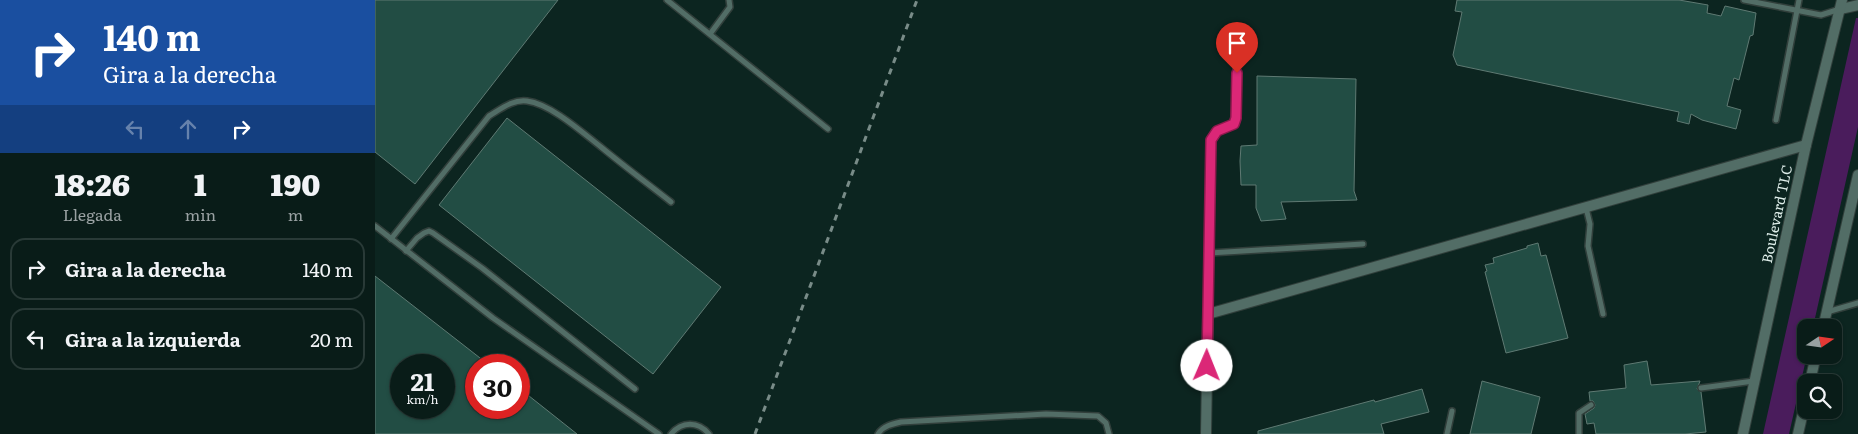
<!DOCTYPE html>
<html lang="es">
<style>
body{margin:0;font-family:Literata,serif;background:#172925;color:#f1f3f6;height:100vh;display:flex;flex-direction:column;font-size:19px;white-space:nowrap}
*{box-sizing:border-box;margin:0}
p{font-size:16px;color:#99a1a2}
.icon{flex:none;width:28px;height:28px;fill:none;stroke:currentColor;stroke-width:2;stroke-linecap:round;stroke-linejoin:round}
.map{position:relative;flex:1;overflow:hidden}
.panel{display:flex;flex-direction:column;background:#091c18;width:375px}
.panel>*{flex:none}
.top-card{background:#1a4fa0;color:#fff;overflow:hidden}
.needle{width:32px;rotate:77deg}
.controls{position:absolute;left:1422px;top:319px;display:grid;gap:10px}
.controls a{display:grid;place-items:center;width:45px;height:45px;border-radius:10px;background:#091c18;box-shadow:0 1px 4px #0004,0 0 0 1px #293a37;font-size:25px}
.speed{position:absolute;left:15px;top:354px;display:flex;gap:10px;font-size:25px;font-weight:700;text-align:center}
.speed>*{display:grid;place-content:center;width:65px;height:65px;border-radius:50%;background:#091c18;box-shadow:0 1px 4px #0004,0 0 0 1px #293a37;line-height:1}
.speed small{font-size:12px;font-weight:400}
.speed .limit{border:8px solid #d22;background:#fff;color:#111}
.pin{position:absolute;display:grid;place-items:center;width:42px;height:42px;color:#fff;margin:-51px -21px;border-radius:50% 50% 50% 0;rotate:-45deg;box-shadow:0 0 5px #0007}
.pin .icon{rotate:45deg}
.me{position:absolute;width:55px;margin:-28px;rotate:1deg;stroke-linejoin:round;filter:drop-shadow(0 0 4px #0008)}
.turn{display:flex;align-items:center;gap:18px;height:105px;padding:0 20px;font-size:22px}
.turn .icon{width:65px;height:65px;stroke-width:2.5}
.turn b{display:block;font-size:35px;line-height:42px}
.lanes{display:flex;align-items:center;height:48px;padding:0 20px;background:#0003;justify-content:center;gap:25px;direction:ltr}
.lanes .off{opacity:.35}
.eta{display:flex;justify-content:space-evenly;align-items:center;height:85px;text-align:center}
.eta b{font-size:30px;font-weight:800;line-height:35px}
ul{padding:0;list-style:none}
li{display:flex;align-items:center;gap:15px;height:62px;margin:0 10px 8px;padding:0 10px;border:2px solid #293a37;border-radius:15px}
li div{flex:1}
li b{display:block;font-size:19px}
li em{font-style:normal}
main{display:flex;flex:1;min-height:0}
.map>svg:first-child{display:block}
.green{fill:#4a1c5c}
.building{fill:#224d44;stroke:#5f7a73;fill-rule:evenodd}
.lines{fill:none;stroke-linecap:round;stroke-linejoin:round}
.service-casing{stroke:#313f3b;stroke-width:8}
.minor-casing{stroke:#313f3b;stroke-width:12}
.service{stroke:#526d66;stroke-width:5}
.minor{stroke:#526d66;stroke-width:10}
.rail{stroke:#798c88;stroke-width:3;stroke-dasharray:6 6;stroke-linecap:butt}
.route-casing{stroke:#8e194d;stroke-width:12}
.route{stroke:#db2777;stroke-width:9}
.labels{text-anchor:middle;stroke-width:5;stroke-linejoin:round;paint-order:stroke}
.street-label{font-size:14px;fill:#deede9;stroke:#0c2520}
</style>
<main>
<section class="panel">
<div class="top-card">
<div class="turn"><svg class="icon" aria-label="right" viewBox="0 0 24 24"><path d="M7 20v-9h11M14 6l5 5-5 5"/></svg><div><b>140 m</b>Gira a la derecha</div></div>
<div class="lanes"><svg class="icon off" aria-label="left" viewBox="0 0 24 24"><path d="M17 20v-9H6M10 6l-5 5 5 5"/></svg><svg class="icon off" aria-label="ahead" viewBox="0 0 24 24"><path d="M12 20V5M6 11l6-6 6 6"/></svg><svg class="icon" aria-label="right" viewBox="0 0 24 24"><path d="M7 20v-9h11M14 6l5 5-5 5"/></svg></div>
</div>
<div class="eta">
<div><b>18:26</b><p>Llegada</p></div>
<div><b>1</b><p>min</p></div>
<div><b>190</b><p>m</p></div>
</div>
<ul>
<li><svg class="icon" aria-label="right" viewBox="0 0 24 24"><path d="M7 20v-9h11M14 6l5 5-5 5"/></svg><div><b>Gira a la derecha</b></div><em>140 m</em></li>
<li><svg class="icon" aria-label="left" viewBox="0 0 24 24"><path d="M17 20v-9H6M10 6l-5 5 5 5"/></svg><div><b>Gira a la izquierda</b></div><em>20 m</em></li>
</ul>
</section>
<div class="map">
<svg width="1483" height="434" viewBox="0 0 1483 434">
<rect width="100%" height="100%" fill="#0c2520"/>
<path class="green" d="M 1481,18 L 1483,18 L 1483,127 L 1438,327 L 1431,328 L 1432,355 L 1414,434 L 1388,434 Z"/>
<g class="building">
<path d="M 0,0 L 183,0 L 40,184 L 0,152 Z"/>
<path d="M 1082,0 L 1304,0 L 1333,5 L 1332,13 L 1346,16 L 1350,6 L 1381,13 L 1378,35 L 1375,36 L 1364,80 L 1359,78 L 1352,106 L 1366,110 L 1361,129 L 1327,120 L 1316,114 L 1314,124 L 1302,121 L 1304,112 L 1082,65 L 1078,55 L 1087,12 L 1080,11 Z"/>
<path d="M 882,76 L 981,79 L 979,191 L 982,200 L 906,202 L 911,219 L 886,221 L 881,208 L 881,185 L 866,185 L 865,161 L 866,146 L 882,145 Z"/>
<path d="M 132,118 L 346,287 L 278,374 L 64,205 Z"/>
<path d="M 1163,243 L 1166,256 L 1171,255 L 1193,338 L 1131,353 L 1110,272 L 1112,271 L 1110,265 L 1119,263 L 1118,258 L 1152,248 L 1152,246 Z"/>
<path d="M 0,276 L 114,365 L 101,365 L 101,408 L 144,408 L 144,388 L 202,434 L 0,434 ZM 26,365 L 69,365 L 69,408 L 26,408 Z"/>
<path d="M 1272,361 L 1276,385 L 1325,381 L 1322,389 L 1326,392 L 1331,432 L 1310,434 L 1221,434 L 1219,423 L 1212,424 L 1210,414 L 1219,408 L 1220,405 L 1218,401 L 1215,401 L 1214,392 L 1251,388 L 1249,365 Z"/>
<path d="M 1107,381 L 1165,397 L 1156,434 L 1095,434 Z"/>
<path d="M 1047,389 L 1054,412 L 1006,424 L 1009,434 L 883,434 L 883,431 L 999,400 L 1000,402 Z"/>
</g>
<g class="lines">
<g class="service-casing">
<g id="service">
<path d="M 292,0 L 453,129"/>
<path d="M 1369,0 L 1446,15 L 1465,9"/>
<path d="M 335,34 L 355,7 L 354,0"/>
<path d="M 1401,120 L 1424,0"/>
<path d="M 1211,208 L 1215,224 L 1213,246 L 1228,314"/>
<path d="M 0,226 L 118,318 L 284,434"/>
<path d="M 16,239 L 114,116 C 126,109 138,99 152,101 C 176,104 208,133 226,147 C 249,166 273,184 296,202"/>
<path d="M 31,251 L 42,238 L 49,233 L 54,231 L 58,233 L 107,268 L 260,389"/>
<path d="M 834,253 L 988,244"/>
<path d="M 1452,312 L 1483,303"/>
<path d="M 833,314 L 836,140 L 841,131 L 859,124 L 861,119 L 861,34"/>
<path d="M 1326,388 L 1379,381"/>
<path d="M 296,434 C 307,421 323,421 334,434"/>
<path d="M 503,434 C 508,426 517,424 526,422 L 671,414 L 723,416 L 731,423 L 734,434"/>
<path d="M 1072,434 L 1077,411"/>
<path d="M 1204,434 L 1204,413 L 1216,405"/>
</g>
</g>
<g class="minor-casing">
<g id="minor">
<path d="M 1466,9 L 1483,5"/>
<path d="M 1448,328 L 1483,175"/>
<path d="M 1435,382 L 1441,355"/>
<path d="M 831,434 L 833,314 L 1431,145"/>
<path d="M 1368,434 L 1431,145 L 1467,0"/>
<path d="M 1423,434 L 1431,399"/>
</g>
</g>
<use href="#service" class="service"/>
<use href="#minor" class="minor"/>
<path class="rail" d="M 380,434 L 542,0"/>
</g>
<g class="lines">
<g class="route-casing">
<path id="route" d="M 832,366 L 836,140 L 842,131 L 859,124 L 861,118 L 862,73"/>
</g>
<use href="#route" class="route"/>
</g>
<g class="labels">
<g class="street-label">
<text transform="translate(1402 214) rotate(-78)" y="5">Boulevard TLC</text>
</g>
</g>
</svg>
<div class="controls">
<a><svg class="needle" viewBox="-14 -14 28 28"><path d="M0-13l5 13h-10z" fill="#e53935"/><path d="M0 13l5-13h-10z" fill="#99a1a2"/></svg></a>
<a><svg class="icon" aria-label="search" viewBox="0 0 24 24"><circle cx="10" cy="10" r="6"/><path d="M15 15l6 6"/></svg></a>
</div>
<div class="speed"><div>21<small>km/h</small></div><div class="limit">30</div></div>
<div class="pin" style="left:862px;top:73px;background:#d93025"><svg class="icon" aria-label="arrive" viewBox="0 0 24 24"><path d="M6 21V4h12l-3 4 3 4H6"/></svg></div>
<svg class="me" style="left:832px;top:366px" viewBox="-20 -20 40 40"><circle r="19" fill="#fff"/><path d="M0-13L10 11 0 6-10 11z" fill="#db2777"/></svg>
</div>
</main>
